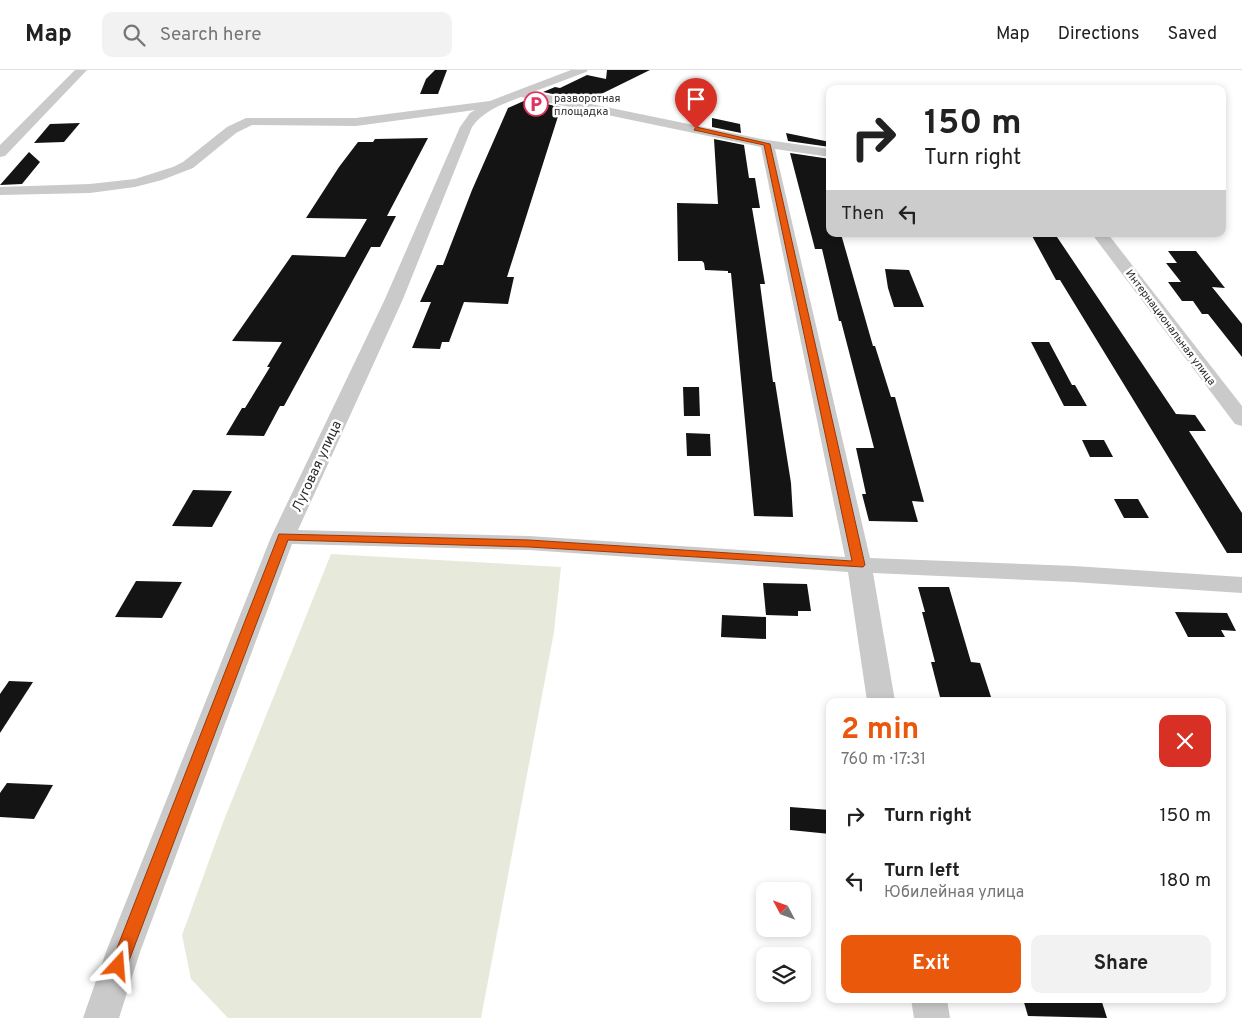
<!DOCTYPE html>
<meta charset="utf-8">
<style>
body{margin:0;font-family:Overpass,sans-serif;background:#f2f2f2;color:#222;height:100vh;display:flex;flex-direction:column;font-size:19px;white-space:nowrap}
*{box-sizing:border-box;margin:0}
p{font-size:16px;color:#767676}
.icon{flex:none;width:28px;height:28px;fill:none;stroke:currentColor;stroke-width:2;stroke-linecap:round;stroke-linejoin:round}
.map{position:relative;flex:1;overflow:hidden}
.panel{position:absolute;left:826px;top:628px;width:400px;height:305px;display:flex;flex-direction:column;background:#fff;border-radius:10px;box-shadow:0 2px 8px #0003}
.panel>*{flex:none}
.banner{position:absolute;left:826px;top:15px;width:400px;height:152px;border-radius:10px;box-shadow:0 2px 8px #0003;background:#fff;color:#222;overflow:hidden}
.needle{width:32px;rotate:311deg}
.tools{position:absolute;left:756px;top:812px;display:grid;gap:10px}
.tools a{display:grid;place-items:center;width:55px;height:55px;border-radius:10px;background:#fff;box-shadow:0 2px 8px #0003;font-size:25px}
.pin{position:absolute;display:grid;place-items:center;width:42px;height:42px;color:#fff;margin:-51px -21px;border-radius:50% 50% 50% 0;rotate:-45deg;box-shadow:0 0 5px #0007}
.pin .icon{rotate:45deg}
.me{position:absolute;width:55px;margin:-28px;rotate:19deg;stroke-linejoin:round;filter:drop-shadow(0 0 4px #0008)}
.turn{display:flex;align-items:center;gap:18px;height:105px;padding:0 15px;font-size:22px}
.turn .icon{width:65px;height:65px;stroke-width:2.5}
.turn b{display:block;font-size:35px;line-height:42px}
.then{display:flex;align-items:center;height:48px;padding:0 15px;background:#0003;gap:10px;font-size:19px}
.round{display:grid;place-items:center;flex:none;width:52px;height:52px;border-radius:10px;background:#f2f2f2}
.head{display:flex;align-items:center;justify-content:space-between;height:85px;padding:0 15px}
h1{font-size:30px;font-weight:700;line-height:38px;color:#ea580c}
.cta{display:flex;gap:10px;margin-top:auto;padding:10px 15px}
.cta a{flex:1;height:58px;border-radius:10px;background:#ea580c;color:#fff;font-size:20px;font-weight:700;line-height:58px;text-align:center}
.cta a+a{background:#f2f2f2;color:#222}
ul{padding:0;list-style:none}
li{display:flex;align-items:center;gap:15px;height:65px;padding:0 15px}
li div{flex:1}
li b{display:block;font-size:19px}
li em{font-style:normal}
header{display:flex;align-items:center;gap:30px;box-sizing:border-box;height:70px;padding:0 25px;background:#fff;border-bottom:1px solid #e0e0e0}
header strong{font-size:24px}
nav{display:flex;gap:28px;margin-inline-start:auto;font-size:18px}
.search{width:350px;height:45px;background:#f2f2f2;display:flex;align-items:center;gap:12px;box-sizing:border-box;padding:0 18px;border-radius:10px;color:#767676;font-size:19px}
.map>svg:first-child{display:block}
.green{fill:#e7eadb}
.building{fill:#141414}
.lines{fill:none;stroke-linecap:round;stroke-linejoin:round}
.minor{fill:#cacaca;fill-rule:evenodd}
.route{fill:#ea580c;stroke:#983908}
.labels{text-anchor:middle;stroke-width:5;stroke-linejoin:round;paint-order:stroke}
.far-poi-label{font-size:11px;fill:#2d2d2d;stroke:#fff;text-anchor:start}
.far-street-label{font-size:11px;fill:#2d2d2d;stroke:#fff}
.street-label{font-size:14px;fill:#2d2d2d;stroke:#fff}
</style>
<header>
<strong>Map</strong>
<div class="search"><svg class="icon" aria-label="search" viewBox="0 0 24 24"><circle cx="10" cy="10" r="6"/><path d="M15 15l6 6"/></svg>Search here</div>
<nav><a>Map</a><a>Directions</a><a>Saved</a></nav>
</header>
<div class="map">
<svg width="1242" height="948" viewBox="0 0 1242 948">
<rect width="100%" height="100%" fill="#fff"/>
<path class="green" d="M 331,484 L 561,497 L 554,562 L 481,948 L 228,948 L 191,909 L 182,865 L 222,755 Z"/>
<g class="building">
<path d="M 435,0 L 447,0 L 438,24 L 420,24 L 426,9 Z"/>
<path d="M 607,0 L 650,0 L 587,31 L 543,22 L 555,17 L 560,18 L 587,5 L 606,9 Z"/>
<path d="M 526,30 L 561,37 L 507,207 L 514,207 L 508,234 L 464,232 L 449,272 L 442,272 L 440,279 L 412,278 L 431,232 L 420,232 L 437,195 L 443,195 L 472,120 L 508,38 Z"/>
<path d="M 712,48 L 740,54 L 741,63 L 712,57 Z"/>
<path d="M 80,53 L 64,72 L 34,73 L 50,54 Z"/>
<path d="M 786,63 L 830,72 L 830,77 L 788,71 Z"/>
<path d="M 428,68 L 387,146 L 396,146 L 380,177 L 371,177 L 284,336 L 280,336 L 264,366 L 226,365 L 242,338 L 245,338 L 270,297 L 267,297 L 282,272 L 232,271 L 292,185 L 345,187 L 367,149 L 306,148 L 339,97 L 358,72 L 373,72 L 375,69 Z"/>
<path d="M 714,69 L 744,75 L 749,108 L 755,108 L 760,138 L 752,138 L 765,214 L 760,214 L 773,312 L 775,312 L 791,413 L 793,447 L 754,446 L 731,203 L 728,203 L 728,201 L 705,200 L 704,193 L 702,191 L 678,191 L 677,133 L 718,134 Z"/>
<path d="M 29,82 L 40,92 L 22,114 L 0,115 Z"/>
<path d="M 790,83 L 830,89 L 830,164 L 841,164 L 873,276 L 875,276 L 891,327 L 895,327 L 924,432 L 912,431 L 918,452 L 869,451 L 862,424 L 866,424 L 856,378 L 874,378 L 841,251 L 839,251 L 822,179 L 815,179 Z"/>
<path d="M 1031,164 L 1055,164 L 1176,344 L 1195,345 L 1206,361 L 1189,361 L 1242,443 L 1242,483 L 1227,483 L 1060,210 L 1056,210 Z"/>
<path d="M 1168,181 L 1196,181 L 1225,218 L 1212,217 L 1242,254 L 1242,287 L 1208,244 L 1202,244 L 1193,231 L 1182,231 L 1168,212 L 1181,212 L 1166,193 L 1177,193 Z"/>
<path d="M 885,199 L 909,200 L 924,237 L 894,237 L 888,218 Z"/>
<path d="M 1031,272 L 1049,272 L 1072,315 L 1075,315 L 1087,336 L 1064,336 Z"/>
<path d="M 683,317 L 699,317 L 700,346 L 684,346 Z"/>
<path d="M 686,363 L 710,364 L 711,386 L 687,386 Z"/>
<path d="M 1082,370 L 1104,370 L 1113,387 L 1090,387 Z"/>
<path d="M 193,420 L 232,421 L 212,457 L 172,456 Z"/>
<path d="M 1114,429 L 1138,429 L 1149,448 L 1124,448 Z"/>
<path d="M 136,511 L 182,512 L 162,548 L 115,547 Z"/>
<path d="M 763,513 L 807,514 L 811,541 L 798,541 L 798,546 L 766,545 Z"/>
<path d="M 918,517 L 949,517 L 971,592 L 980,593 L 991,627 L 940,627 L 931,592 L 935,592 L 922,542 L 925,542 Z"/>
<path d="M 1175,542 L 1227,543 L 1236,561 L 1221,560 L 1225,567 L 1188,567 Z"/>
<path d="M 722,545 L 766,547 L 766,569 L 721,567 Z"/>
<path d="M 9,611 L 33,612 L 0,663 L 0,624 Z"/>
<path d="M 7,713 L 53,715 L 34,749 L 0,747 L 0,723 Z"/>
<path d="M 790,737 L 830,740 L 830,764 L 790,760 Z"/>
<path d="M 1023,929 L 1101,929 L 1107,948 L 1028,946 Z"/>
</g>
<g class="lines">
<g class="minor">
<path d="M 75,0 L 87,0 L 5,86 L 0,87 L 0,75 Z"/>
<path d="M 571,0 L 588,0 L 586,2 L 533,22 L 767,70 L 830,79 L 830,87 L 775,79 L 870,488 L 1074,496 L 1242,507 L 1242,523 L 1074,512 L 873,503 L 895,631 L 867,631 L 848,502 L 529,480 L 292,474 L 140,882 L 119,948 L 83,948 L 106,882 L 271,467 L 385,229 L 460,57 L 470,43 L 475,40 L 356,56 L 252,55 L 236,63 L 193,98 L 162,110 L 135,117 L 90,123 L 0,125 L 0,117 L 90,114 L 135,109 L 173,97 L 183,92 L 227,57 L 246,48 L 356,48 L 490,31 ZM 521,27 L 761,77 L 845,487 L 529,466 L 298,460 L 403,229 L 472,57 C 484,40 503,34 521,27 Z"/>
<path d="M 1092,164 L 1108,164 L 1242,336 L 1242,356 L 1235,354 Z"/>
<path d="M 911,929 L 947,929 L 950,948 L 914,948 Z"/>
</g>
</g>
<path class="route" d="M 696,57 L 770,74 L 865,495 L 863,497 L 529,477 L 288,470 L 127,896 L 124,902 L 118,904 L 112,902 L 110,896 L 279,464 L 529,470 L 852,491 L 764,75 L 694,60 Z"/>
<defs>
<g id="parking-ring" transform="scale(1.25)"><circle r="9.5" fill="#fff" stroke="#df3565" stroke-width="1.5"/><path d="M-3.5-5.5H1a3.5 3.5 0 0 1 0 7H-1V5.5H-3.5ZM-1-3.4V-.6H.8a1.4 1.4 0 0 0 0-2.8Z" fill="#df3565"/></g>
</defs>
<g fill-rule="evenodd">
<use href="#parking-ring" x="536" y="34"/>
</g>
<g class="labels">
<g class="far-poi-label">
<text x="554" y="32">разворотная<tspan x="554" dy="13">площадка</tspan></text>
</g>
<g class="far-street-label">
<text transform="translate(1171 257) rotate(53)" y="4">Интернациональная улица</text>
</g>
<g class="street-label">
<text transform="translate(316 396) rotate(-65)" y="5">Луговая улица</text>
</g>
</g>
</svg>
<div class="tools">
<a><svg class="needle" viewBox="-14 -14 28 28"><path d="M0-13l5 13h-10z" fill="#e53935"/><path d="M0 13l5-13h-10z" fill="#767676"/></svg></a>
<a><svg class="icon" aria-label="layers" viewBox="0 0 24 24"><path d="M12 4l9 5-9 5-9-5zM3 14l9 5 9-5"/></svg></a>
</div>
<div class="pin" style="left:696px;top:59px;background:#d93025"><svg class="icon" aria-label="arrive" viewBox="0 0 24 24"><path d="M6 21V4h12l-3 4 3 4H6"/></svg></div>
<svg class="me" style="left:118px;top:896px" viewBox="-20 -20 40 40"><path d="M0-17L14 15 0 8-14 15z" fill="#ea580c" stroke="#fff" stroke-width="4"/></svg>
<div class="banner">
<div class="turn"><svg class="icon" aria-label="right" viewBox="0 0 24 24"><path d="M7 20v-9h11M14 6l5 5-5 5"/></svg><div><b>150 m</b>Turn right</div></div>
<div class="then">Then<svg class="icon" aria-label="left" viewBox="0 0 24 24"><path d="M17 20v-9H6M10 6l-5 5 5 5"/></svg></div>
</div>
<section class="panel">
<div class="head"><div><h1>2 min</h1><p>760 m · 17:31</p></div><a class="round" style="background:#d93025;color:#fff"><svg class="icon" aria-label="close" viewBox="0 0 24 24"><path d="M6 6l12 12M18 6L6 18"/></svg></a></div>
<ul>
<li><svg class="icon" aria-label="right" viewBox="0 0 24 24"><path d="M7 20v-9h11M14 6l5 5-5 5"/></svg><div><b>Turn right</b></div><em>150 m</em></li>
<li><svg class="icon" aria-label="left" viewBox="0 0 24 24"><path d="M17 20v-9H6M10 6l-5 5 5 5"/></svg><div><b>Turn left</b><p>Юбилейная улица</p></div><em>180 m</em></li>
</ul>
<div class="cta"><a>Exit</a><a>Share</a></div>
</section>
</div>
